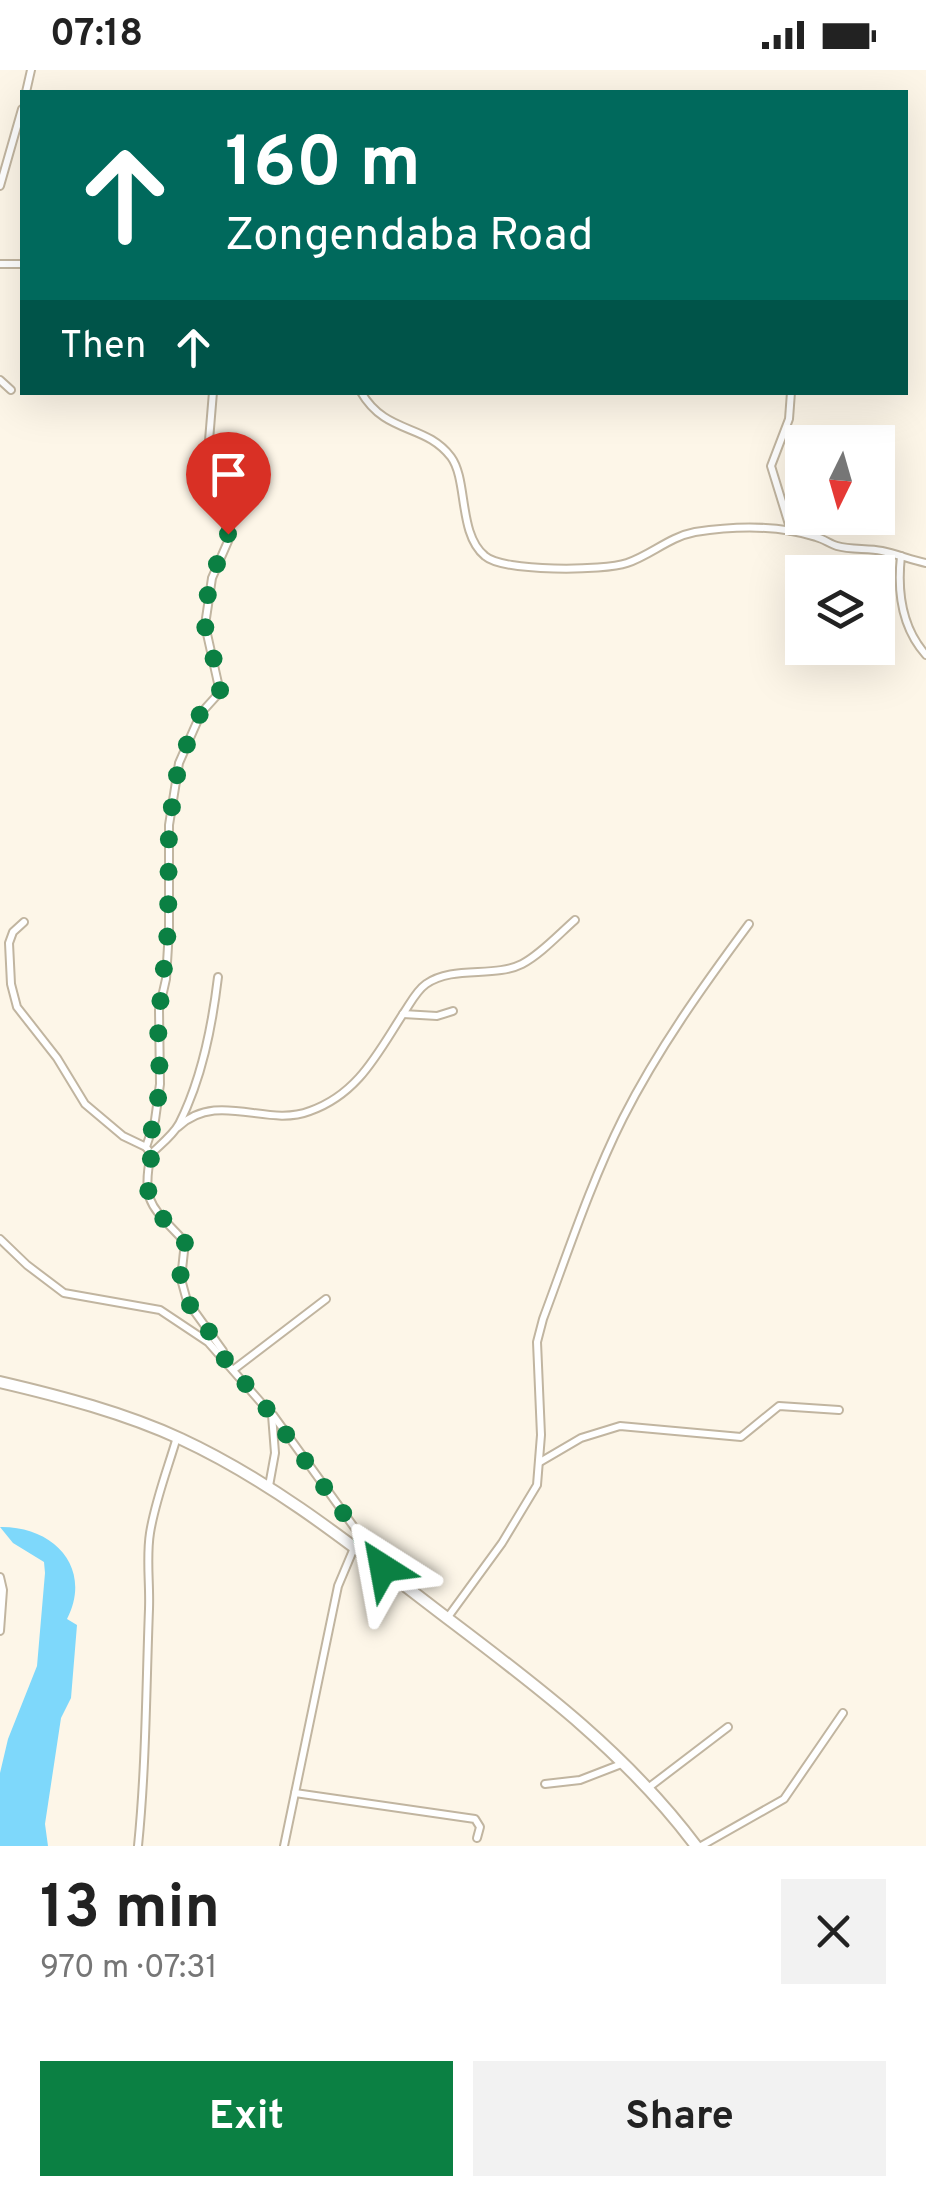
<!DOCTYPE html>
<meta charset="utf-8">
<style>
body{margin:0;font-family:Overpass,sans-serif;background:#f2f2f2;color:#222;height:100vh;display:flex;flex-direction:column;font-size:38px;white-space:nowrap}
*{box-sizing:border-box;margin:0}
p{font-size:32px;color:#767676}
.icon{flex:none;width:55px;height:55px;fill:none;stroke:currentColor;stroke-width:2;stroke-linecap:round;stroke-linejoin:round}
.map{position:relative;height:1776px;overflow:hidden}
.side{display:flex;flex-direction:column;background:#fff;flex:1}
.side>*{flex:none}
.hud{position:absolute;left:20px;top:20px;width:888px;height:305px;border-radius:0px;box-shadow:0 10px 40px #0002;background:#00695c;color:#fff;overflow:hidden}
.needle{width:65px;rotate:185deg}
.buttons{position:absolute;left:785px;top:355px;display:grid;gap:20px}
.buttons a{display:grid;place-items:center;width:110px;height:110px;border-radius:0px;background:#fff;box-shadow:0 10px 40px #0002;font-size:50px}
.pin{position:absolute;display:grid;place-items:center;width:85px;height:85px;color:#fff;margin:-102px -42px;border-radius:50% 50% 50% 0;rotate:-45deg;box-shadow:0 0 10px #0007}
.pin .icon{rotate:45deg}
.me{position:absolute;width:110px;margin:-55px;rotate:326deg;stroke-linejoin:round;filter:drop-shadow(0 0 8px #0008)}
.turn{display:flex;align-items:center;gap:35px;height:210px;padding:0 40px;font-size:45px}
.turn .icon{width:130px;height:130px;stroke-width:2.5}
.turn b{display:block;font-size:70px;line-height:85px}
.then{display:flex;align-items:center;height:95px;padding:0 40px;background:#0003;gap:20px;font-size:38px}
.round{display:grid;place-items:center;flex:none;width:105px;height:105px;border-radius:0px;background:#f2f2f2}
.overview{display:flex;align-items:center;justify-content:space-between;height:170px;padding:0 40px}
h1{font-size:60px;font-weight:700;line-height:75px}
.cta{display:flex;gap:20px;margin-top:auto;padding:20px 40px}
.cta a{flex:1;height:115px;border-radius:0px;background:#0b8043;color:#fff;font-size:40px;font-weight:700;line-height:115px;text-align:center}
.cta a+a{background:#f2f2f2;color:#222}
.status{display:flex;justify-content:space-between;align-items:center;height:70px;padding:0 50px;background:#fff;direction:ltr}
.status svg{height:28px;fill:currentColor}
.map>svg:first-child{display:block}
.water{fill:#7ed8fb}
.lines{fill:none;stroke-linecap:round;stroke-linejoin:round}
.minor-casing{stroke:#c1b5a0;stroke-width:10}
.trunk-casing{stroke:#c1b5a0;stroke-width:14}
.minor{stroke:#fff;stroke-width:6}
.trunk{stroke:#fff;stroke-width:10}
.route{stroke:#0b8043;stroke-width:18;stroke-dasharray:0 32.4}
</style>
<div class="status"><b>07:18</b><svg viewBox="0 0 49 12"><path d="M0 12V9h3v3zM5 12V6h3v6zM10 12V3h3v9zM15 12V0h3v12zM26 1h20v11H26zM47 4h2v5h-2z"/></svg></div>
<div class="map">
<svg width="926" height="1776" viewBox="0 0 926 1776">
<rect width="100%" height="100%" fill="#fdf6e8"/>
<path class="water" d="M 0,1457 C 54,1456 93,1498 67,1549 L 77,1555 L 71,1628 L 61,1648 L 45,1754 L 48,1776 L 0,1776 L 0,1703 L 8,1669 L 37,1596 L 45,1503 L 44,1492 L 13,1473 Z"/>
<g class="lines">
<g class="minor-casing">
<g id="minor">
<path d="M 26,22 L 31,0"/>
<path d="M 0,116 L 22,39"/>
<path d="M 0,194 L 22,194"/>
<path d="M 0,310 L 11,320"/>
<path d="M 213,322 L 206,407 L 219,430 L 229,469 L 212,508 L 205,555 L 220,622 L 201,643 L 179,693 L 169,755 L 169,860 L 166,909 L 159,940 L 160,1014 L 155,1050 L 146,1077 L 151,1084 C 140,1134 154,1138 185,1172 L 181,1209 L 187,1231 L 223,1281 L 225,1290"/>
<path d="M 361,322 C 386,365 425,353 451,387 C 468,410 458,464 485,486 C 503,502 604,501 627,493 C 651,485 669,467 695,462 C 734,456 779,455 816,467 C 824,469 830,474 837,476 C 851,480 868,478 882,481 C 897,484 911,490 926,493"/>
<path d="M 791,461 L 771,396 L 789,349 L 791,322"/>
<path d="M 901,486 C 897,522 901,557 926,585"/>
<path d="M 24,852 L 13,862 L 9,873 L 11,914 L 17,937 L 57,988 L 85,1034 L 123,1066 L 146,1077"/>
<path d="M 403,944 L 437,946 L 453,941"/>
<path d="M 178,1057 C 218,1020 266,1058 310,1041 C 358,1024 377,984 403,944 C 410,934 416,921 426,914 C 453,895 494,908 522,894 C 541,884 559,864 575,850"/>
<path d="M 151,1084 C 160,1075 173,1065 179,1054 C 202,1009 212,957 218,907"/>
<path d="M 0,1169 L 27,1195 L 64,1223 L 160,1240 L 208,1272 L 272,1345 L 275,1383 L 269,1416"/>
<path d="M 233,1300 L 326,1229"/>
<path d="M 273,1345 L 380,1493"/>
<path d="M 540,1392 L 581,1368 L 620,1356 L 741,1367 L 779,1336 L 839,1340"/>
<path d="M 0,1507 L 3,1520 L 0,1561"/>
<path d="M 448,1547 L 502,1473 L 537,1415 L 541,1365 L 537,1272 L 543,1249 C 568,1182 591,1112 623,1048 C 658,979 703,916 749,854"/>
<path d="M 545,1714 L 580,1710 L 624,1693"/>
<path d="M 648,1718 L 728,1657"/>
<path d="M 295,1723 L 475,1749 L 480,1757 L 477,1768"/>
<path d="M 138,1776 C 146,1697 146,1618 149,1539 C 150,1513 146,1488 150,1463 C 155,1431 168,1398 177,1367"/>
<path d="M 284,1776 L 338,1516 L 354,1478"/>
<path d="M 701,1776 L 784,1729 L 843,1643"/>
</g>
</g>
<g class="trunk-casing">
<path id="trunk" d="M 0,1312 C 60,1326 125,1343 181,1369 C 280,1415 364,1485 451,1551 C 541,1619 628,1685 696,1776"/>
</g>
<use href="#minor" class="minor"/>
<use href="#trunk" class="trunk"/>
</g>
<g class="lines">
<path class="route" d="M 228,464 C 228,476 222,483 217,494 C 209,510 206,533 205,551 C 205,576 221,597 220,622 L 200,644 L 179,693 L 169,755 L 168,860 L 158,954 L 160,1014 L 155,1050 L 146,1077 L 152,1084 C 140,1133 154,1138 185,1172 L 180,1209 L 187,1231 L 223,1281 L 225,1290 L 272,1345 L 383,1498"/>
</g>
</svg>
<div class="buttons">
<a><svg class="needle" viewBox="-14 -14 28 28"><path d="M0-13l5 13h-10z" fill="#e53935"/><path d="M0 13l5-13h-10z" fill="#767676"/></svg></a>
<a><svg class="icon" aria-label="layers" viewBox="0 0 24 24"><path d="M12 4l9 5-9 5-9-5zM3 14l9 5 9-5"/></svg></a>
</div>
<div class="pin" style="left:228px;top:464px;background:#d93025"><svg class="icon" aria-label="arrive" viewBox="0 0 24 24"><path d="M6 21V4h12l-3 4 3 4H6"/></svg></div>
<svg class="me" style="left:383px;top:1498px" viewBox="-20 -20 40 40"><path d="M0-17L14 15 0 8-14 15z" fill="#0b8043" stroke="#fff" stroke-width="4"/></svg>
<div class="hud">
<div class="turn"><svg class="icon" aria-label="ahead" viewBox="0 0 24 24"><path d="M12 20V5M6 11l6-6 6 6"/></svg><div><b>160 m</b>Zongendaba Road</div></div>
<div class="then">Then<svg class="icon" aria-label="ahead" viewBox="0 0 24 24"><path d="M12 20V5M6 11l6-6 6 6"/></svg></div>
</div>
</div>
<section class="side">
<div class="overview"><div><h1>13 min</h1><p>970 m · 07:31</p></div><a class="round"><svg class="icon" aria-label="close" viewBox="0 0 24 24"><path d="M6 6l12 12M18 6L6 18"/></svg></a></div>
<div class="cta"><a>Exit</a><a>Share</a></div>
</section>
